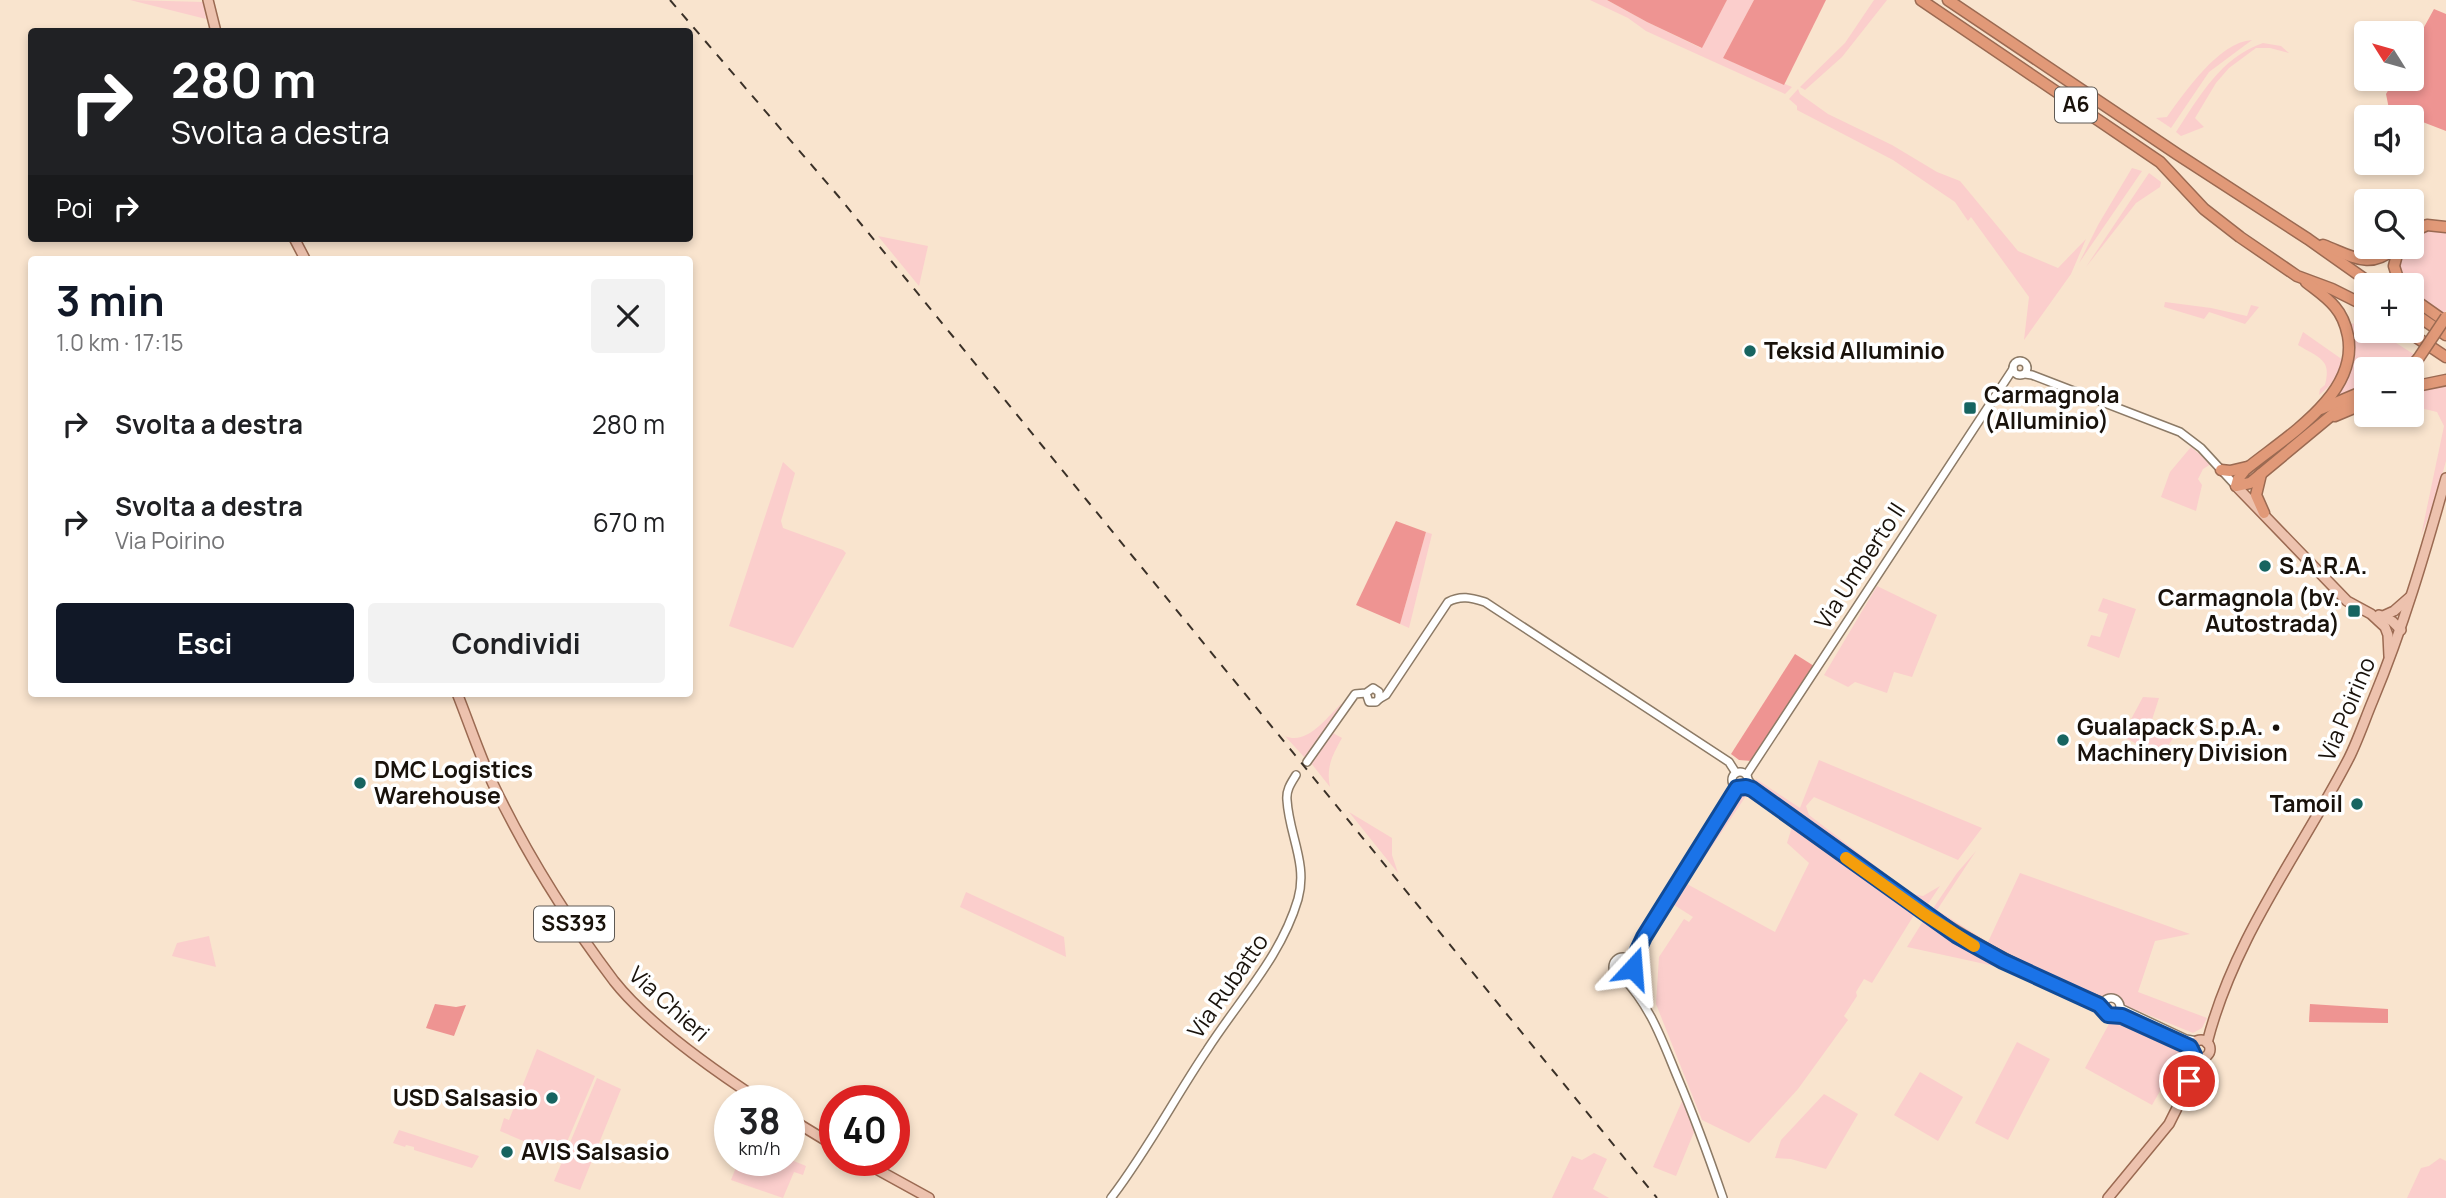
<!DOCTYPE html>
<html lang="it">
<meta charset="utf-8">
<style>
body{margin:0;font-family:Manrope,sans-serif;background:#f2f2f2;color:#202124;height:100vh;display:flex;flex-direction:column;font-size:26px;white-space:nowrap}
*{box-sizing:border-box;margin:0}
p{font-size:23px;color:#757577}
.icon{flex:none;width:38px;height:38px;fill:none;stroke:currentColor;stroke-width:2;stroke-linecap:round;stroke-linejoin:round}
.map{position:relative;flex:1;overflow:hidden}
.details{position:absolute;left:28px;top:256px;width:665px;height:441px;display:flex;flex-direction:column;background:#fff;border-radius:7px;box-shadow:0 4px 10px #0003}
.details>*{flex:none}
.banner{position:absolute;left:28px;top:28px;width:665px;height:214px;border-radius:7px;box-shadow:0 4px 10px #0003;background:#202124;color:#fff;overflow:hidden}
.needle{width:46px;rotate:307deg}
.fabs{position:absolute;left:2354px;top:21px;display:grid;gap:14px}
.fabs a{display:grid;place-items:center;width:70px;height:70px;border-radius:7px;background:#fff;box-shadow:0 4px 10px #0003;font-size:35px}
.speed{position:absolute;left:714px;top:1085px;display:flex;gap:14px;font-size:35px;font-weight:700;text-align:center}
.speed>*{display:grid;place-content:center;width:91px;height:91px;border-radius:50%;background:#fff;box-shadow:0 4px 10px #0003;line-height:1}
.speed small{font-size:18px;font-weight:400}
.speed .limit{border:10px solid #d22;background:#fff;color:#111}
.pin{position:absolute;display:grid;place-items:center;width:60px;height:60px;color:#fff;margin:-30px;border:4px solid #fff;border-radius:50%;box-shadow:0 2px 7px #0007}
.me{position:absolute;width:77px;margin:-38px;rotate:19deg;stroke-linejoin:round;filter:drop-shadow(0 0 5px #0008)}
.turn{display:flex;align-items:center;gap:24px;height:147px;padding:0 28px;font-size:32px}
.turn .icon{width:91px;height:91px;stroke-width:2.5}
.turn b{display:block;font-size:49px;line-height:60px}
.then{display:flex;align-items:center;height:66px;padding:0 28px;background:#0003;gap:14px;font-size:26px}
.round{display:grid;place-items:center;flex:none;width:74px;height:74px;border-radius:7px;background:#f2f2f2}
.summary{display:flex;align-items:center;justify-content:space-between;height:119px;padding:0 28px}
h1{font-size:42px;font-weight:700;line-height:52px;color:#111827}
.action{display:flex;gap:14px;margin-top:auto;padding:14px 28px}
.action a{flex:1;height:80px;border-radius:7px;background:#111827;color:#fff;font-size:28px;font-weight:700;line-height:80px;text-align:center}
.action a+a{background:#f2f2f2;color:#202124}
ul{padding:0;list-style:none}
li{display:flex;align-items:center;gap:21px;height:98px;padding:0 28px}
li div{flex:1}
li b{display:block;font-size:26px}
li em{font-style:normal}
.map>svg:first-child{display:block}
.green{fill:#fbcecc}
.forest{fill:#ee9492}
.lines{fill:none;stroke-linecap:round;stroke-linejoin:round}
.minor-casing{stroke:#8c7a66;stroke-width:10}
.major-casing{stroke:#9b6a52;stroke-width:12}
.highway-casing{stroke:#9b6a52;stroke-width:13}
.minor{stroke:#fff;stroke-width:7}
.major{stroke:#edc2ae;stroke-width:9}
.highway{stroke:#e19978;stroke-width:10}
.rail{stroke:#3b3128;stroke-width:2;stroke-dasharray:9 9;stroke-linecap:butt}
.highway-bridge-casing{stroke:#9b6a52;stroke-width:13;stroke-linecap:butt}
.highway-bridge{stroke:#e19978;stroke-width:10}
.route-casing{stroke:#114b97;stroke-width:18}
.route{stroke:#1a73e8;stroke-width:12}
.slow{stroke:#f59e0b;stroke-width:12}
.poi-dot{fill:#176460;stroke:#fff;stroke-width:2.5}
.labels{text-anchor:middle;stroke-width:7;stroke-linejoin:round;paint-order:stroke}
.shield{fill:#fff;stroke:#5e5954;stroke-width:2}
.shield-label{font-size:21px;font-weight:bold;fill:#19120b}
.poi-label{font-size:23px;font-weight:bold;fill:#19120b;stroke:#fff;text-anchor:start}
.street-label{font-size:23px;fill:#19120b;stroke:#fff}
</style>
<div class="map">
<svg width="2446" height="1198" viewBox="0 0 2446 1198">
<rect width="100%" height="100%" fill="#f9e4ce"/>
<g class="green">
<path d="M 130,0 L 203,2 L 206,19 Z"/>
<path d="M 1590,0 L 1607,0 L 1647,22 L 1701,48 L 1727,0 L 1754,0 L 1723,58 L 1792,87 L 1785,94 L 1646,31 L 1628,18 Z"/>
<path d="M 1874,0 L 1887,0 L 1842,57 L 1805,90 L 1800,87 L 1845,43 Z"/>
<path d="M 2252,40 L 2209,72 L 2171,128 L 2156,118 L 2167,117 C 2185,92 2219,42 2252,40 Z"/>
<path d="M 2263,43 L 2281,46 L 2289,53 L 2270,48 L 2256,48 L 2229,68 L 2216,83 L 2195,118 L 2204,127 L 2181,136 L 2176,132 C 2199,97 2221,57 2263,43 Z"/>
<path d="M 1798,89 L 1800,94 L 1828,114 L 1892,145 L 1937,172 L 1960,181 L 2018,251 L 2058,268 L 2086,239 L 2071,274 L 2024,340 L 2029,297 L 1971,217 L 1968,221 L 1955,202 L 1893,160 L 1797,110 L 1797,106 L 1789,99 Z"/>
<path d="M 2132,168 L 2142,171 L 2079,263 L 2098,225 Z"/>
<path d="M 2149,173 L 2161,182 L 2160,187 L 2136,203 L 2086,267 Z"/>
<path d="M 2427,228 L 2446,230 L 2446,310 L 2442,316 L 2412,293 L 2412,285 L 2405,285 L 2397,265 L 2402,247 L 2412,247 L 2412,235 Z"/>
<path d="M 878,236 L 928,246 L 919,286 Z"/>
<path d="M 2165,302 L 2211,308 L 2247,316 L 2251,305 L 2259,307 L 2245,324 L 2209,312 L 2204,319 L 2164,307 Z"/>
<path d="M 2347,323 L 2366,325 L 2366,331 L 2377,331 L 2415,355 L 2403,369 L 2366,369 L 2366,386 L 2341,397 L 2338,396 L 2346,376 Z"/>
<path d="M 2303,332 L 2343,360 C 2339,376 2332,385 2319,395 L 2320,389 L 2325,385 C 2332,359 2319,358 2298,345 Z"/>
<path d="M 2446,384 L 2446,461 L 2435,500 L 2421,536 L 2444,426 L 2437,412 L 2412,406 L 2412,392 Z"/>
<path d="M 2191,447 L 2211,464 L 2203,469 L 2198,479 L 2202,485 L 2196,511 L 2161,497 L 2170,472 Z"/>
<path d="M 783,462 L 795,473 L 781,521 L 783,528 L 843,550 L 846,553 L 793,648 L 729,626 Z"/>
<path d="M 1426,532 L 1432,534 L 1409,628 L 1400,624 Z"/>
<path d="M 1877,586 L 1937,615 L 1912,677 L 1894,672 L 1887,693 L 1855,682 L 1848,687 L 1824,675 Z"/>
<path d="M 2103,598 L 2136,609 L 2119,658 L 2087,646 L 2091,635 L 2100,637 L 2108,614 L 2098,611 Z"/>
<path d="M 2143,697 L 2159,698 L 2150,726 L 2175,735 L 2161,757 L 2122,736 Z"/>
<path d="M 1341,704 L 1343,705 L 1305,758 L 1285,736 C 1307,746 1327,717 1341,704 Z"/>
<path d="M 1333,733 L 1342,738 C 1332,756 1326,767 1330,787 L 1311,763 Z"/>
<path d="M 1819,760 L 1982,828 L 1958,860 L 1814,797 L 1806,806 L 1809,815 L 1912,894 L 1923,896 L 1940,886 L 1928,904 L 1921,904 L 1758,787 L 1754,782 L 1756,779 L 1800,808 Z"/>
<path d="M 1748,792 L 1914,909 L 1914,915 L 1872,983 L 1864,979 L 1856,992 L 1857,996 L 1844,1016 L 1848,1020 L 1798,1089 L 1749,1143 L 1702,1120 L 1656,1004 L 1659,957 L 1684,919 L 1689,922 L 1693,917 L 1671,903 L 1687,884 L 1775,932 L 1809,863 L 1787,843 L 1792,827 L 1746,796 L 1698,867 L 1695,863 L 1741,794 Z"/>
<path d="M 1349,812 L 1392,838 L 1392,855 L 1398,873 Z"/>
<path d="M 1976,851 L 1937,910 L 1988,942 L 2020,873 L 2190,934 L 2155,941 L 2138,992 L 2207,1018 L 2202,1028 L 2193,1033 L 2124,1005 L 2114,996 L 2102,997 L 2024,965 L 1986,946 L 1934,912 L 1934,907 L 1957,873 Z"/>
<path d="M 966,892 L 1064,937 L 1066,957 L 960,907 Z"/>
<path d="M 1925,918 L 2017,971 L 1907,947 Z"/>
<path d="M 209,936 L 216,967 L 172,956 L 177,943 Z"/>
<path d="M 2116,1022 L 2182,1053 L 2152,1105 L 2085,1068 L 2109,1024 Z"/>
<path d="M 2017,1042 L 2050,1059 L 2008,1140 L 1975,1123 Z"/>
<path d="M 537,1049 L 595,1076 L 561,1156 L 555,1154 L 551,1163 L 532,1155 L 535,1146 L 500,1131 L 504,1118 L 509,1120 Z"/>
<path d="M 1920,1072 L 1963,1097 L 1938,1141 L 1894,1115 Z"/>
<path d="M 597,1078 L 621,1089 L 580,1190 L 554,1181 Z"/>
<path d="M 1824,1094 L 1858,1114 L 1826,1169 L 1791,1159 L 1775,1158 L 1781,1140 Z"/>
<path d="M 1683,1099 L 1694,1132 L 1676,1176 L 1653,1167 Z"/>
<path d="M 399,1130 L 479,1156 L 472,1168 L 414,1150 L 414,1147 L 406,1145 L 405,1147 L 393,1143 Z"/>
<path d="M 1594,1153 L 1607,1159 L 1593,1189 L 1609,1198 L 1552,1198 L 1572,1156 L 1582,1160 Z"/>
<path d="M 2440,1158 L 2446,1161 L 2446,1198 L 2407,1198 L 2421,1168 L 2429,1166 Z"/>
<path d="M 789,1159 L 806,1166 L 803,1175 L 794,1172 L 783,1198 L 731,1180 L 739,1160 Z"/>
</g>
<g class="forest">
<path d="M 1607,0 L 1727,0 L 1702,48 L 1647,22 Z"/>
<path d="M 1754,0 L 1826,0 L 1784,85 L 1723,58 Z"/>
<path d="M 2434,9 L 2446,14 L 2446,131 L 2389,109 L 2386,94 L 2395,79 L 2412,79 L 2412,49 Z"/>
<path d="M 1396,521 L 1426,532 L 1400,624 L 1356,605 Z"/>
<path d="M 1795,654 L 1814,666 L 1752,761 L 1739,760 L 1731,754 Z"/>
<path d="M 435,1004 L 456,1007 L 466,1005 L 454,1036 L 426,1028 Z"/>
<path d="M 2310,1004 L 2388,1009 L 2388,1023 L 2309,1022 Z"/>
</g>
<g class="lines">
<g class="minor-casing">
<g id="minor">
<circle cx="2020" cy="368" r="7"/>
<path d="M 2025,374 L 2032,375 L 2180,432 L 2201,448 L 2236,486"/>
<path d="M 1379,699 L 1386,695 L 1448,602 C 1461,595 1471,598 1485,602 L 1729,762 L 1736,773"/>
<path d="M 1307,762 L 1355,694 L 1366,693 L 1373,688 L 1379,692 L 1379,699 L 1376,702 L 1369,702 L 1366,693"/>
<circle cx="1740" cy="780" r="8"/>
<path d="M 1747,774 L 2013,369"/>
<path d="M 1749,781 L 1754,787 C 1849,855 1942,932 2050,979 C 2068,987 2086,997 2105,1002"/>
<circle cx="1623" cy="967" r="10"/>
<path d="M 1632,963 L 1644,937 L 1737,788"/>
<path d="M 1632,971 L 1641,995"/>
<path d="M 1622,977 C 1650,1005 1662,1040 1677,1076 C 1694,1116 1709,1157 1723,1198"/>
<circle cx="2111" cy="1007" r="9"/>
<path d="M 2120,1008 L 2186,1039 L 2197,1041"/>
<path d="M 2116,1015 L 2192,1049"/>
<path d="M 1111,1198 C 1147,1151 1174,1099 1207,1050 C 1239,1000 1281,957 1298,899 C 1308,864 1289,835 1287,800 C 1286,790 1291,783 1296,775"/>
</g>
</g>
<g class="major-casing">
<g id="major">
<path d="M 208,0 L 216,32"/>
<path d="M 294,238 L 305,259"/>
<path d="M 2236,486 L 2347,601 L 2371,614 L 2385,627 L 2388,635 L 2389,656"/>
<path d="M 2379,615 L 2392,621 L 2401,630"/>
<path d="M 2383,616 L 2394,611 L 2410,597"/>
<path d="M 457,693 C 469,723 479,754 493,784 C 526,853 568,920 614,981 C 648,1024 715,1071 761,1101"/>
<circle cx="2201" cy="1049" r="9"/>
<path d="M 2207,1043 C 2234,937 2300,853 2349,758 C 2358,740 2365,719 2373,700 C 2403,628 2425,553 2446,478"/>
<path d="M 789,1118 L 835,1146"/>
<path d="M 860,1160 L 929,1198"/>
<path d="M 2108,1198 L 2169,1124 L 2202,1058"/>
</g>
</g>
<g class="highway-casing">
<g id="highway">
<path d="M 1921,0 L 2160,162 L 2204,209 L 2240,237 L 2297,276 L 2332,289 L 2366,306"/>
<path d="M 1948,0 L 2177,154 L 2308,239 L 2373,285"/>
<path d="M 2412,232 L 2427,225 L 2446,227"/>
<path d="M 2323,245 C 2352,256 2370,271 2396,247"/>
<path d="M 2399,247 L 2394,266 L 2400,285"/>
<path d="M 2306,282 C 2316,290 2327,297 2335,307 C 2342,315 2346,326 2348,336 C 2359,395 2284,438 2245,470 L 2238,479 L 2236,486 L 2250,483 L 2356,395"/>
<path d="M 2412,298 L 2446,322"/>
<path d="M 2412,312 L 2446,335"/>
<path d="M 2407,331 L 2446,357"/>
<path d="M 2408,369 L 2418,359"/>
<path d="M 2412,387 L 2446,380"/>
<path d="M 2321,409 L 2366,390"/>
<path d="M 2335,416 L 2366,403"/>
<path d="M 2221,470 L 2230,471 L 2247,467"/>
<path d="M 2261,474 L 2256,495 L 2264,513"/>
</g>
</g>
<use href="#minor" class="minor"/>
<use href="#major" class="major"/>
<use href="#highway" class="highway"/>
<path class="rail" d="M 670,0 L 839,197 L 1657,1198"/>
<g class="highway-bridge-casing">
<path id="highway-bridge" d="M 2418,359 L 2446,317"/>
</g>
<use href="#highway-bridge" class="highway-bridge"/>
</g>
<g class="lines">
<g class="route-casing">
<path id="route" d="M 1633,968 L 1632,963 L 1644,937 L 1737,788 L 1746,787 L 1752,789 L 1956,935 L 2003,961 L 2099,1005 L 2108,1015 L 2122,1016 L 2190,1047 L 2194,1055 L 2189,1081"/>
</g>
<use href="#route" class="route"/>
<path class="slow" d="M 1846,858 L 1924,914 L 1974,946"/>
</g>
<g class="poi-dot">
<circle cx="1750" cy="351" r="7"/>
<rect x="1963" y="401" width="14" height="14" rx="3.5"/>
<circle cx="2265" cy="566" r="7"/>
<rect x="2347" y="604" width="14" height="14" rx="3.5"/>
<circle cx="2063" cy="740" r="7"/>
<circle cx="360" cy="783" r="7"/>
<circle cx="2357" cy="804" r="7"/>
<circle cx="552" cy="1098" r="7"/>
<circle cx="507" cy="1152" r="7"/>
</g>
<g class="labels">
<g class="shield">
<rect x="2055" y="87.5" width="42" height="35" rx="5"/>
<rect x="534" y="906.5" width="80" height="35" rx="5"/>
</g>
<g class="shield-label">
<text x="2076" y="112">A6</text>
<text x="574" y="931">SS393</text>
</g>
<g class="poi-label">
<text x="1764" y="359">Teksid Alluminio</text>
<text x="1984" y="403">Carmagnola<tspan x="1984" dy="26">(Alluminio)</tspan></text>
<text x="2279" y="574">S.A.R.A.</text>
<text x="2340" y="606" text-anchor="end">Carmagnola (bv.<tspan x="2340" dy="26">Autostrada)</tspan></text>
<text x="2077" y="735">Gualapack S.p.A. •<tspan x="2077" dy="26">Machinery Division</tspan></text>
<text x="374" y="778">DMC Logistics<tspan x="374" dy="26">Warehouse</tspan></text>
<text x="2343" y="812" text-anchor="end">Tamoil</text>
<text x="538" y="1106" text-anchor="end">USD Salsasio</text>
<text x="521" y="1160">AVIS Salsasio</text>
</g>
<g class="street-label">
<text transform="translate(1860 566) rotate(-57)" y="8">Via Umberto II</text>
<text transform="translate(2347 709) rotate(-67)" y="8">Via Poirino</text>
<text transform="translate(1228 986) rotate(-55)" y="8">Via Rubatto</text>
<text transform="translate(669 1004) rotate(42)" y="8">Via Chieri</text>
</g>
</g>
</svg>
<div class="fabs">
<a><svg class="needle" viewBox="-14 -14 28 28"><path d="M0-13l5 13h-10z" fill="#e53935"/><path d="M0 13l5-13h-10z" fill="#757577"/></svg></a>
<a><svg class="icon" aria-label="sound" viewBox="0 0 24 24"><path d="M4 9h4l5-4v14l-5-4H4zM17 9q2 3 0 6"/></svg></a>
<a><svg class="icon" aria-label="search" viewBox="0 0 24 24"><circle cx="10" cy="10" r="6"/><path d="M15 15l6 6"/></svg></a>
<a>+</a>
<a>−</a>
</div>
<div class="speed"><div>38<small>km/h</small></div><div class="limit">40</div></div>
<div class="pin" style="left:2189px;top:1081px;background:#d93025"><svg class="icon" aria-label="arrive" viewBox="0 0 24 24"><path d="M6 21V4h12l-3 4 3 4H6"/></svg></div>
<svg class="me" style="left:1633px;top:968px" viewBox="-20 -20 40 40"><path d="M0-17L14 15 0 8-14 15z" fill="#1a73e8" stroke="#fff" stroke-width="4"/></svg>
<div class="banner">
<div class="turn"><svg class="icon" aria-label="right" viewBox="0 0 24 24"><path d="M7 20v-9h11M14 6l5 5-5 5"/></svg><div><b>280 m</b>Svolta a destra</div></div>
<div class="then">Poi<svg class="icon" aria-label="right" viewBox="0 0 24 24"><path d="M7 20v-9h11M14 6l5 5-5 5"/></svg></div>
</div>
<section class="details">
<div class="summary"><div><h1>3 min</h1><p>1.0 km · 17:15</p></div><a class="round"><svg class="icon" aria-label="close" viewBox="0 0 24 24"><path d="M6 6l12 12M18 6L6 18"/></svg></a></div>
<ul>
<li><svg class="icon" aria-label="right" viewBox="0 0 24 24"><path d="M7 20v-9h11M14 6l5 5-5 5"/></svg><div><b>Svolta a destra</b></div><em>280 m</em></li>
<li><svg class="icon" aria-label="right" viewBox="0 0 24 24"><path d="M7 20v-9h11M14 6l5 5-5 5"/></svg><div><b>Svolta a destra</b><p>Via Poirino</p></div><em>670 m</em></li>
</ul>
<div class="action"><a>Esci</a><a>Condividi</a></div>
</section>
</div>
